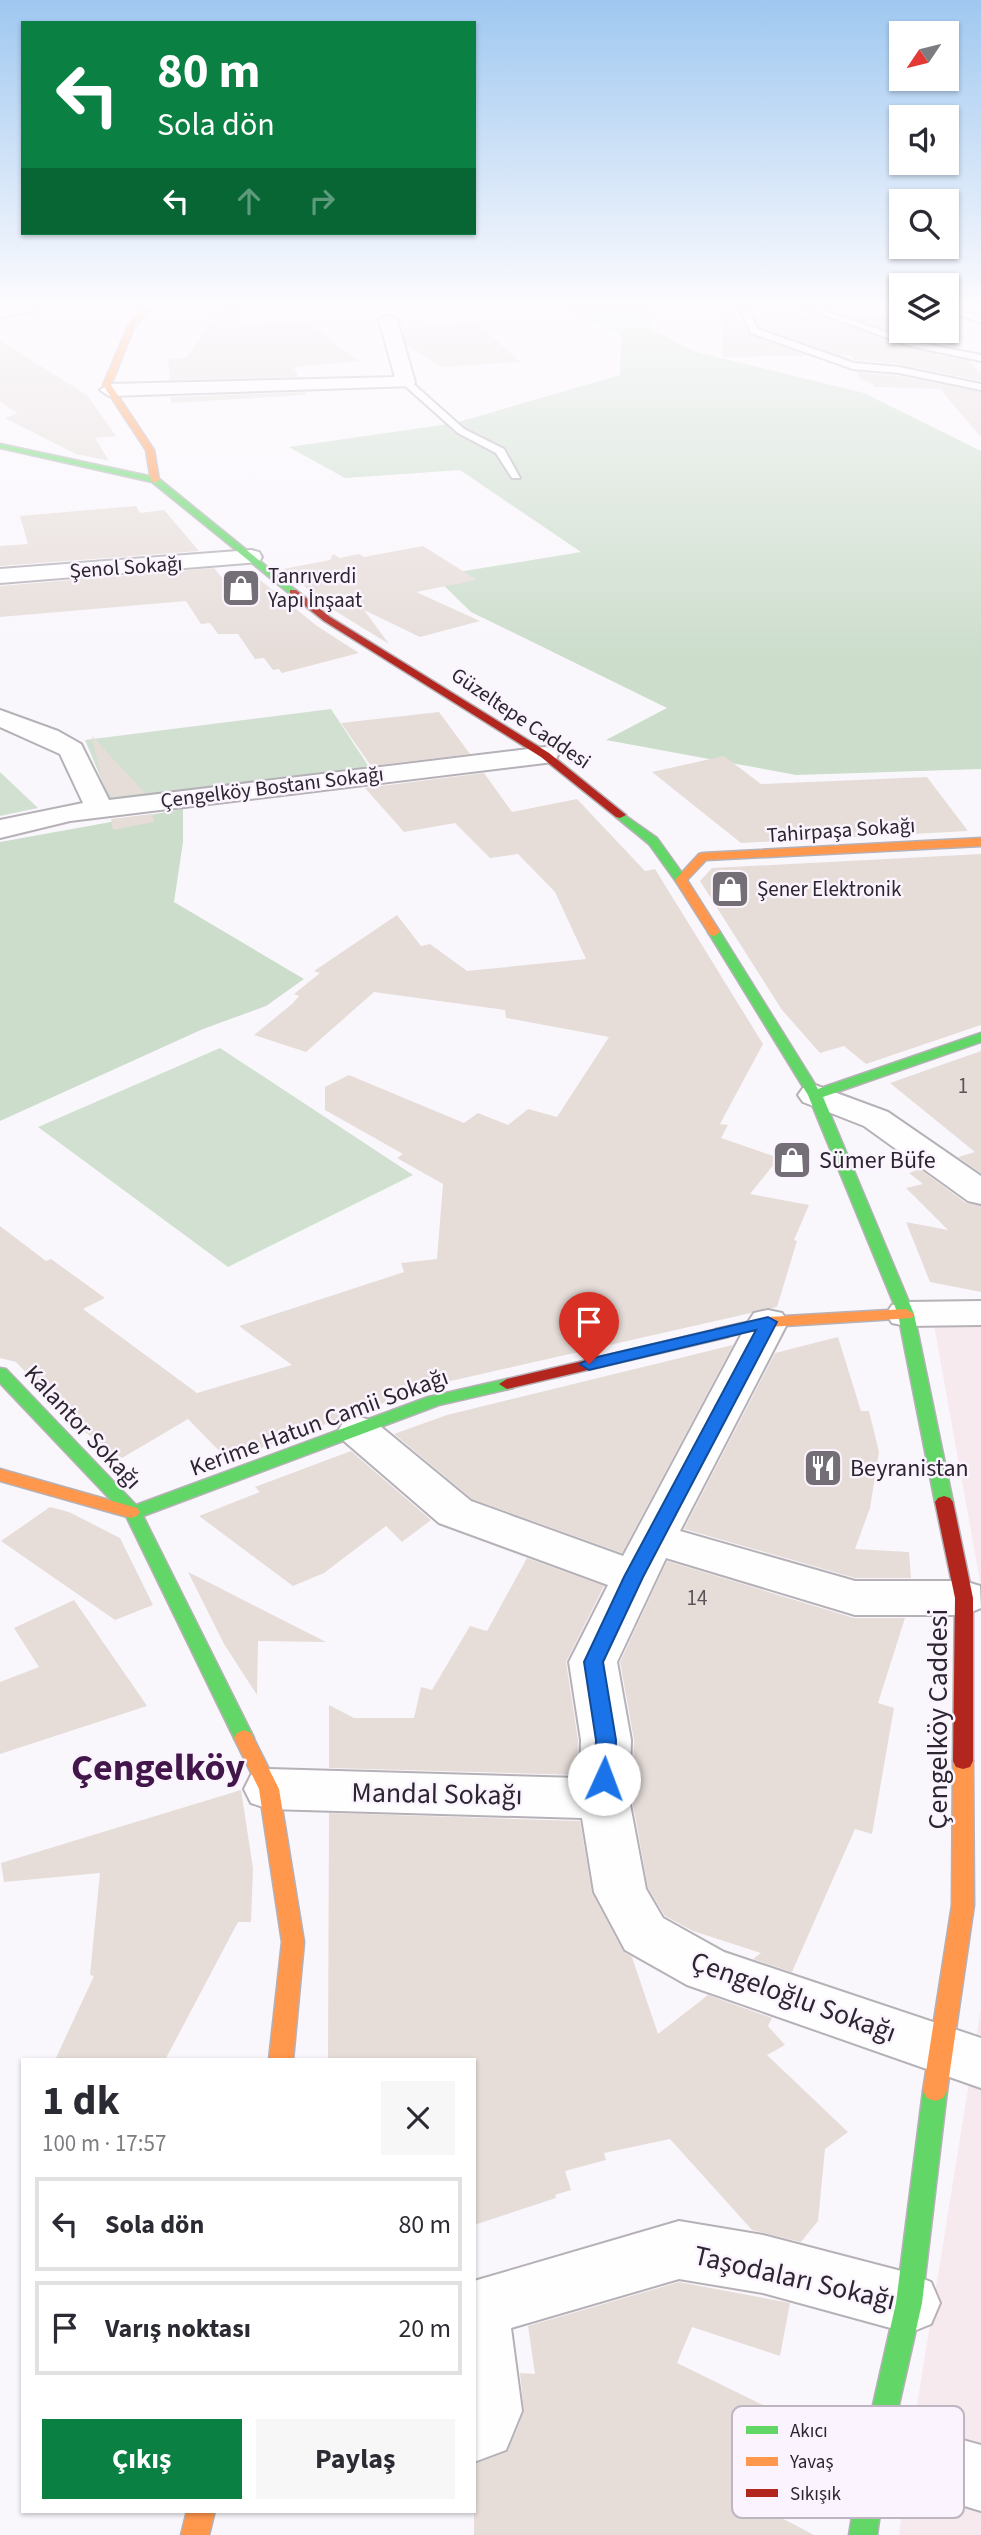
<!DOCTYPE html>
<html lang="tr">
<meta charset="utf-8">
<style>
body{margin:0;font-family:"Source Sans 3",sans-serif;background:#f7f7f7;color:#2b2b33;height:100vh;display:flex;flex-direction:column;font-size:26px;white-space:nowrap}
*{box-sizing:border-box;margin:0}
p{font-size:23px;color:#7c7c81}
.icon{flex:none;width:38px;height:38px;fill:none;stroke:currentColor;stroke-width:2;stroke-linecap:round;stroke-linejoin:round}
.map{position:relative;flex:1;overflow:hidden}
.panel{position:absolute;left:21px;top:2058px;width:455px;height:455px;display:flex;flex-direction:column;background:#fff;border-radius:0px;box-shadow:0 2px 5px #0004}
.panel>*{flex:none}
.hud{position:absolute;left:21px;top:21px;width:455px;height:214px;border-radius:0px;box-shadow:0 2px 5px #0004;background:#0b8043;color:#fff;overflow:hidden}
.needle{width:46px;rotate:235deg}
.controls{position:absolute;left:889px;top:21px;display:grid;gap:14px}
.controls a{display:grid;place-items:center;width:70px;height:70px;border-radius:0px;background:#fff;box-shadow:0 2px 5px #0004;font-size:35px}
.pin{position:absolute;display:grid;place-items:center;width:60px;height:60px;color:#fff;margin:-72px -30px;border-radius:50% 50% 50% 0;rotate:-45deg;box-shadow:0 0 7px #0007}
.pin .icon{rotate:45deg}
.me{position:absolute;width:77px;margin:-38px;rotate:2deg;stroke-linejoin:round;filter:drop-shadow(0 0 5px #0008)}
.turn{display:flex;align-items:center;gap:24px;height:147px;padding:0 21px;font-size:32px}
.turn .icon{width:91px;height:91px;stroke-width:2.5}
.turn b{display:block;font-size:49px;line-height:60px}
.lanes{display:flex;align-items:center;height:66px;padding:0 21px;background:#0003;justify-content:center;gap:35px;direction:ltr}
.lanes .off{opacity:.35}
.round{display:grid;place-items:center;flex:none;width:74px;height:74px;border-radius:0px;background:#f7f7f7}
.headline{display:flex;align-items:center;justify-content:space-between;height:119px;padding:0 21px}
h1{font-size:42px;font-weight:700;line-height:52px}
.action{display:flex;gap:14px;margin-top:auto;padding:14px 21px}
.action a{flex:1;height:80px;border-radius:0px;background:#0b8043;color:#fff;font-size:28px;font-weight:700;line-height:80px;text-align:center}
.action a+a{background:#f7f7f7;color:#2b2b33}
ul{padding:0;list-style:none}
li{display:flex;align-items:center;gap:21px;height:94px;margin:0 14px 10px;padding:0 7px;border:4px solid #e1e1e2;border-radius:0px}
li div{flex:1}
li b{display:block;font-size:26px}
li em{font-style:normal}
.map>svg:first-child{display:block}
.commercial{fill:#f7eaee}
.green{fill:#d1e0d1}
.forest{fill:#cdc}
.building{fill:#e6ddd9}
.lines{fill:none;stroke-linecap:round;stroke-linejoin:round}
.lane-casing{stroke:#b5b1b7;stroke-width:4}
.street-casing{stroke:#b5b1b7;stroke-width:4}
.fast-casing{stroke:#b5b1b7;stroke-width:3}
.slow-casing{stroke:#b5b1b7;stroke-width:3}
.jam-casing{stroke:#b5b1b7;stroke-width:3}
.lane{fill:#fefeff;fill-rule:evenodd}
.street{fill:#fefeff;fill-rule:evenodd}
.fast{fill:#63d668;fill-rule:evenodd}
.slow{fill:#ff974d;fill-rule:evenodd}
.jam{fill:#b3261e;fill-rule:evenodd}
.route{fill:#1a73e8;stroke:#114b97;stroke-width:2}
.labels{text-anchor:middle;stroke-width:5;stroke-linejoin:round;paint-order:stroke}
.far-street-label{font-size:21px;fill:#2c2630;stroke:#fbf4ff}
.far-poi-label{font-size:21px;fill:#2c2630;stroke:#fbf4ff;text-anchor:start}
.number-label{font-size:21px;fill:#5a545a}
.poi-label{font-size:24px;fill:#2c2630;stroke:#fbf4ff;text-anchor:start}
.street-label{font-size:24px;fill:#2c2630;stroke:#fbf4ff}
.near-street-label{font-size:28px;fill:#2c2630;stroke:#fbf4ff}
.near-district-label{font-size:38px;font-weight:bold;fill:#42164a;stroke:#fbf4ff}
.key{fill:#fbf4ff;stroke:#bdb6c1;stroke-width:2}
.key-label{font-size:19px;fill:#2c2630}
</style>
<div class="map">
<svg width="981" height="2535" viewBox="0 0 981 2535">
<rect width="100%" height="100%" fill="#faf7fc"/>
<g class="commercial">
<path d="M 981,1320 L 981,1587 L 934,1325 Z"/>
<path d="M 981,2008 L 981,2535 L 899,2535 L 917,2405 Z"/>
</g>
<g class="green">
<path d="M 331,709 L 369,767 L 111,802 L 85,740 Z"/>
<path d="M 0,772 L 38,808 L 0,816 Z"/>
<path d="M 220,1048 L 413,1175 L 228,1267 L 38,1127 Z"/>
</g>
<g class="forest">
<path d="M 562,307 L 647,307 L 652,329 L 693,351 L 864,393 L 981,451 L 981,769 L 796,775 L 606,740 L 667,708 L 471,612 L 434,576 L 581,552 L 460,470 L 345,478 L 289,447 L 455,423 L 620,375 L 621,335 Z"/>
<path d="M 183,809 L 183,842 L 174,902 L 304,979 L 266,1006 L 203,1029 L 0,1121 L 0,842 Z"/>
</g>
<g class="building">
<path d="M 222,307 L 240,307 L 240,325 L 306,322 L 359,361 L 294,367 L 298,377 L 170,380 L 168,359 L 186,358 Z"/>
<path d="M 901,315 L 901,331 L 940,331 L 956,347 L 916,339 L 850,317 Z"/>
<path d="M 823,317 L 909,348 L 969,361 L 981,373 L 981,381 L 899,364 L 855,360 L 850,355 L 841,356 L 760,327 L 756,319 Z"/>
<path d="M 723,319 L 742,319 L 750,335 L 808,356 L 723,357 Z"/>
<path d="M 477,322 L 520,362 L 443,367 L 407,346 L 402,329 Z"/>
<path d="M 0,340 L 88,396 L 116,436 L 95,438 L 109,461 L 76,454 L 5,418 L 18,413 L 0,402 Z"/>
<path d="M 857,372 L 899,376 L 981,392 L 981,437 L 940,389 L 874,387 L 872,383 L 861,380 Z"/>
<path d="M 305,392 L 306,395 L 171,403 L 171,397 Z"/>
<path d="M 136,506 L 140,513 L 164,510 L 199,551 L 0,566 L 0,546 L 28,544 L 20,516 Z"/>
<path d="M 423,546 L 477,580 L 416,592 L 480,621 L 420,637 L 364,610 L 389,644 L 337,612 L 283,569 L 330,560 L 333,554 L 340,558 L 359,554 L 364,557 Z"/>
<path d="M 214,568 L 224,580 L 254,575 L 317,626 L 359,653 L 282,673 L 279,669 L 273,670 L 264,658 L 255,659 L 238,634 L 218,634 L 210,623 L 201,624 L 186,601 L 0,617 L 0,586 Z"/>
<path d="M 439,712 L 470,754 L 371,766 L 341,723 Z"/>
<path d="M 92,736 L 145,793 L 111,797 L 102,781 Z"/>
<path d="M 724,756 L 761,784 L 927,777 L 968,831 L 741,843 L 652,772 Z"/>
<path d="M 484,773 L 512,812 L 577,799 L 645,871 L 655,869 L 763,1044 L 720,1124 L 728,1125 L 721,1138 L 779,1158 L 750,1194 L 809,1205 L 794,1240 L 797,1241 L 777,1307 L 433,1385 L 228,1460 L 188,1419 L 122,1458 L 79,1428 L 16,1362 L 0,1358 L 0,1226 L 46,1261 L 51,1259 L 105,1298 L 83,1309 L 197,1393 L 292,1365 L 239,1326 L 404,1272 L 401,1263 L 437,1259 L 443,1184 L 397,1158 L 403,1154 L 325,1110 L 325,1087 L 349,1075 L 464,1123 L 478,1113 L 508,1125 L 528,1109 L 557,1117 L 609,1037 L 506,1018 L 505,1010 L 374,992 L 306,1052 L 254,1035 L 292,1004 L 299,996 L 294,994 L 320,973 L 314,971 L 397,915 L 421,946 L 430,944 L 467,971 L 586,959 L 555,892 L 518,854 L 490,858 L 455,823 L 404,832 L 365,788 Z"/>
<path d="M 152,814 L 154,822 L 113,830 L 111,819 Z"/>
<path d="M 981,854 L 981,1025 L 866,1064 L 844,1046 L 820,1053 L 782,1010 L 700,881 L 712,868 Z"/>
<path d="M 981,1051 L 981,1173 L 958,1157 L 975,1152 L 890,1083 Z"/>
<path d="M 920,1169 L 966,1203 L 981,1206 L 981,1292 L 930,1282 L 906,1222 L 948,1230 L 906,1188 L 923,1184 L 909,1173 Z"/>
<path d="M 838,1337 L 861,1411 L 869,1411 L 879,1452 L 870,1508 L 855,1549 L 909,1552 L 911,1578 L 855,1578 L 684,1529 L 775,1353 Z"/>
<path d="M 733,1345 L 622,1553 L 472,1499 L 394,1434 L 447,1415 Z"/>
<path d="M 351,1451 L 431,1520 L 402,1542 L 386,1526 L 324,1573 L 293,1586 L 199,1516 L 260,1492 L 255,1487 Z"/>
<path d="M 50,1507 L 69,1512 L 120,1538 L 153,1605 L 115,1620 L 1,1541 Z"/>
<path d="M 527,1558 L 604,1586 L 566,1662 L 578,1740 L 577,1775 L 329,1768 L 329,1705 L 354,1718 L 414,1718 L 421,1687 L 432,1690 L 470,1626 L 487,1631 Z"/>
<path d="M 667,1561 L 854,1618 L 905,1618 L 878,1703 L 894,1708 L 872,1834 L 855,1829 L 792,1972 L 753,1959 L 761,1953 L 693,1931 L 665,1916 L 648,1888 L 632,1799 L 634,1740 L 620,1662 Z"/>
<path d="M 188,1572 L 208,1582 L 326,1642 L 258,1641 L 257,1695 L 224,1644 Z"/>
<path d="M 74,1600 L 147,1706 L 0,1754 L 0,1682 L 39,1667 L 14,1628 Z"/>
<path d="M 241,1790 L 253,1868 L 251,1922 L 238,1922 L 165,2060 L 55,2060 L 94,1976 L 90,1975 L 100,1873 L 4,1882 L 1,1863 Z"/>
<path d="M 329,1813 L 580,1821 L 592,1893 L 623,1951 L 632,1957 L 658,2034 L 708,1995 L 772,2018 L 768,2026 L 785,2045 L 767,2055 L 848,2132 L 825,2149 L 818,2221 L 801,2242 L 752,2230 L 670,2139 L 604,2153 L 606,2160 L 565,2171 L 571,2190 L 555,2195 L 556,2198 L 474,2225 L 474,2060 L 328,2060 Z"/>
<path d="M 679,2282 L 790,2303 L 780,2356 L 692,2327 L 677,2363 L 773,2410 L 753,2503 L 814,2535 L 474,2535 L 474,2464 L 508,2451 L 524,2412 L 520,2373 L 535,2374 L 528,2326 Z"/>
</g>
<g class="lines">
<g class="lane-casing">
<g id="lane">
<path d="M 739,307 L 747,307 L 758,329 L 854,363 L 899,367 L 981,384 L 981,390 L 899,373 L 853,369 L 751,333 Z"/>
<path d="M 803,307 L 814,307 L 915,342 L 981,355 L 981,361 L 910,346 Z"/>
<path d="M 947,307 L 981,317 L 981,323 L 947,310 Z"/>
<path d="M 403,380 L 409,380 L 464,429 L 504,449 L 520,478 L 512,478 L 496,453 L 458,433 L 403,384 Z"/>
</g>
</g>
<g class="street-casing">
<g id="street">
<path d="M 0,307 L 36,307 L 34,311 L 0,317 Z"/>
<path d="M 388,315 L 397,320 L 415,382 L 413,386 L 109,396 L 100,390 L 109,384 L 395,377 L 379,320 Z"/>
<path d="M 251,550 L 259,552 L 262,557 L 259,562 L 0,583 L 0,569 Z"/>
<path d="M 0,710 L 58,731 L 81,744 L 109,800 L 545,747 L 555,749 L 558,755 L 555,761 L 545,763 L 70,821 L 0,838 L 0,820 L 83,803 L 60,754 L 0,727 Z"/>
<path d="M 815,1085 L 888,1112 L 981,1176 L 981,1204 L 968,1201 L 864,1126 L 803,1102 L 798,1095 L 803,1088 Z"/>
<path d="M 981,1301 L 981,1325 L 906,1326 L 892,1323 L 886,1314 L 892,1305 L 906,1302 Z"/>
<path d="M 768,1310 L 782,1313 L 788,1322 L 680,1531 L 855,1581 L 964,1581 L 980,1586 L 981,1608 L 964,1615 L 855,1615 L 666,1558 L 617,1662 L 631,1740 L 629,1799 L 646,1889 L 663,1918 L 724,1952 L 981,2038 L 981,2088 L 687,1985 L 625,1950 L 594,1892 L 582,1818 L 269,1809 L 251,1803 L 244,1789 L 251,1775 L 269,1769 L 580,1778 L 581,1740 L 569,1662 L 608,1585 L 439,1523 L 344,1441 L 338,1431 L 344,1421 L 359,1417 L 374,1421 L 471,1501 L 623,1556 L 748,1322 L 754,1313 Z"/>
<path d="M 679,2221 L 763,2235 L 909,2273 L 931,2282 L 940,2303 L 931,2324 L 909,2333 L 763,2293 L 679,2279 L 511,2328 L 522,2411 L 506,2450 L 474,2462 L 474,2281 Z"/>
<path d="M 876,2416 L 981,2445 L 981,2511 L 853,2472 L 843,2449 L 853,2426 Z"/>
</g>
</g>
<g class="fast-casing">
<g id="fast">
<path d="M 0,444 L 158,478 L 298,592 L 290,594 L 152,482 L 0,448 Z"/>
<path d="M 620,812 L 657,838 L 687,880 L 685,883 L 677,883 L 649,844 L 616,817 L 616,813 Z"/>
<path d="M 714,928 L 720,932 L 818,1089 L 981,1033 L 981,1042 L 823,1097 L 914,1314 L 953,1502 L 950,1506 L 938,1506 L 935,1502 L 898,1314 L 808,1095 L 708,932 Z"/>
<path d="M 0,1368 L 6,1369 L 136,1505 L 428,1397 L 507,1379 L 515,1384 L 513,1388 L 439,1405 L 143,1516 L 254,1738 L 251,1743 L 244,1746 L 237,1743 L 234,1738 L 126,1516 L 0,1383 Z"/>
<path d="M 935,2081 L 943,2084 L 947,2091 L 922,2303 L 889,2449 L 877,2535 L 849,2535 L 863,2449 L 896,2303 L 923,2091 L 927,2084 Z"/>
</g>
</g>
<g class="slow-casing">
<g id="slow">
<path d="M 145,307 L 151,307 L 134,328 L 111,385 L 154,450 L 159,480 L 155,483 L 151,480 L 146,450 L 103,385 L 127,328 Z"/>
<path d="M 981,838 L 981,846 L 706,860 L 687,880 L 720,932 L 714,936 L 710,935 L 675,880 L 699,854 L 703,853 Z"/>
<path d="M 906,1309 L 914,1314 L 912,1318 L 768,1327 L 722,1338 L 714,1333 L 716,1329 L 768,1317 Z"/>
<path d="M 0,1469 L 137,1508 L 140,1512 L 137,1516 L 131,1518 L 0,1481 Z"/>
<path d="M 244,1730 L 251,1733 L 279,1789 L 304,1942 L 293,2060 L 269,2060 L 282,1942 L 259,1789 L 234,1738 L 237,1733 Z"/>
<path d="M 963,1753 L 970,1755 L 973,1761 L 974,1905 L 947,2091 L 943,2098 L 935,2101 L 927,2098 L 923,2091 L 952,1905 L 953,1761 L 956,1755 Z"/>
<path d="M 187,2511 L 215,2511 L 209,2535 L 181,2535 Z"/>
</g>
</g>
<g class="jam-casing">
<g id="jam">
<path d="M 290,590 L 296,590 L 330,617 L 549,753 L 626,815 L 620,818 L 616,817 L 541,757 L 324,621 L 290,594 Z"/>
<path d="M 722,1328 L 730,1333 L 728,1337 L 507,1389 L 499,1384 L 507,1379 Z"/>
<path d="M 944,1496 L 950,1498 L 953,1502 L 973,1598 L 973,1761 L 970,1767 L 963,1769 L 956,1767 L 953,1761 L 955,1598 L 935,1502 L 938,1498 Z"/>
</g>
</g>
<use href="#lane" class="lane"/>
<use href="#street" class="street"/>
<use href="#fast" class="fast"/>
<use href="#slow" class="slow"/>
<use href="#jam" class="jam"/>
</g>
<linearGradient id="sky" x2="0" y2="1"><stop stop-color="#9fc8f0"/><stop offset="0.46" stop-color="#fdfbfe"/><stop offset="1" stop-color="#fdfbfe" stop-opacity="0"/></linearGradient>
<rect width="981" height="662" fill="url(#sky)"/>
<path class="route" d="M 768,1317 L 777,1322 L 643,1577 L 603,1662 L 616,1740 L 615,1779 L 612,1785 L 597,1785 L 594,1779 L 596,1740 L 584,1662 L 624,1577 L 756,1330 L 589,1370 L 580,1364 L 589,1359 Z"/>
<defs>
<g id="shop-square" transform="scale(2.0125)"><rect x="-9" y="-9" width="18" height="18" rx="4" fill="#746f77" stroke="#fbf4ff"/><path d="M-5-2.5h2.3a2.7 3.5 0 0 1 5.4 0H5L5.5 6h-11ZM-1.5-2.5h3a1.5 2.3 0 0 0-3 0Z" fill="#fff"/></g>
<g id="restaurant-square" transform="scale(2.0125)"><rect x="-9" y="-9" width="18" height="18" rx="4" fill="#746f77" stroke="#fbf4ff"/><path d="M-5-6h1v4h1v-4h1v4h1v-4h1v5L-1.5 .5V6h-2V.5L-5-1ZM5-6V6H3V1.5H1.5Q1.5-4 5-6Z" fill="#fff"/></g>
</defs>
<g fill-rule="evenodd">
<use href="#shop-square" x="241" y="588"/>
<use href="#shop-square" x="730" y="889"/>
<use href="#shop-square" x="792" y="1160"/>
<use href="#restaurant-square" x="823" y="1468"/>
</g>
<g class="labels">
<g class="far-street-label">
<text transform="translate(126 567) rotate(-4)" y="7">Şenol Sokağı</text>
<text transform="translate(521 718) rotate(34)" y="7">Güzeltepe Caddesi</text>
<text transform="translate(272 787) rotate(-7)" y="7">Çengelköy Bostanı Sokağı</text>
<text transform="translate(841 830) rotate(-4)" y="7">Tahirpaşa Sokağı</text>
</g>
<g class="far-poi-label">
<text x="268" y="583">Tanrıverdi<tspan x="268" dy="24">Yapı İnşaat</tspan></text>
<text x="757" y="896">Şener Elektronik</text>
</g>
<g class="number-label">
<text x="963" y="1093">1</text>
<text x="697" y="1605">14</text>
</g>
<g class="poi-label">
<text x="819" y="1168">Sümer Büfe</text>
<text x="850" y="1476">Beyranistan</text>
</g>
<g class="street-label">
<text transform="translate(319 1422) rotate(-20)" y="8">Kerime Hatun Camii Sokağı</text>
<text transform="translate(83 1427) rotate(47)" y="8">Kalantor Sokağı</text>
</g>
<g class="near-street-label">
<text transform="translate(937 1719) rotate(-90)" y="10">Çengelköy Caddesi</text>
<text transform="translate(437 1793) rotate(1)" y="10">Mandal Sokağı</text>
<text transform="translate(794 1996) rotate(20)" y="10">Çengeloğlu Sokağı</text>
<text transform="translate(795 2277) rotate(13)" y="10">Taşodaları Sokağı</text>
</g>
<g class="near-district-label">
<text x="158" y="1780">Çengelköy</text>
</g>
</g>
<rect x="732" y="2406" width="232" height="112" rx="10" class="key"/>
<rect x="746" y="2426" width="32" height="8" fill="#63d668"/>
<rect x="746" y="2457" width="32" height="9" fill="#ff974d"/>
<rect x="746" y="2489" width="32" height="8" fill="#b3261e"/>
<g class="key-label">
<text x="790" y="2437">Akıcı</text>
<text x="790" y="2468">Yavaş</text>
<text x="790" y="2500">Sıkışık</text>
</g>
</svg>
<div class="controls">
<a><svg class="needle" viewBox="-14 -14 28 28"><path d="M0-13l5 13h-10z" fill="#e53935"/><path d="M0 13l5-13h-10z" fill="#7c7c81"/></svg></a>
<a><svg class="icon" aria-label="sound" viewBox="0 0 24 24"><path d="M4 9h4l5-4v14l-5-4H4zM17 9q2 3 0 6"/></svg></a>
<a><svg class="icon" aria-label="search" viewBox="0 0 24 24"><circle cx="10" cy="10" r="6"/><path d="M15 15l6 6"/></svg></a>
<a><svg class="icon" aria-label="layers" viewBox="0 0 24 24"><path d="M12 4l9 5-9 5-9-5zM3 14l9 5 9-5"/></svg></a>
</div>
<div class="pin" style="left:589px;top:1364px;background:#d93025"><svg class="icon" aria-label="arrive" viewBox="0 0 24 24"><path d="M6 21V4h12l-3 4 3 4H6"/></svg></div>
<svg class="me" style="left:604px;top:1779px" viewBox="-20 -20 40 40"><circle r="19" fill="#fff"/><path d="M0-13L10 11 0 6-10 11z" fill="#1a73e8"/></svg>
<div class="hud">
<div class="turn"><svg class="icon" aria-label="left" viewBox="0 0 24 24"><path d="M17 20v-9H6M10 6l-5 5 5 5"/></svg><div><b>80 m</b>Sola dön</div></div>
<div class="lanes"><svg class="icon" aria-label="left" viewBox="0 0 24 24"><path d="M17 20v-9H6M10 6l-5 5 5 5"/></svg><svg class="icon off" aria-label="ahead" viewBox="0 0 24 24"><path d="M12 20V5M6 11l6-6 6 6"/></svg><svg class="icon off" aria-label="right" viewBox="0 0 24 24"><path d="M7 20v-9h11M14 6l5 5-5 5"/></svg></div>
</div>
<section class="panel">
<div class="headline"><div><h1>1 dk</h1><p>100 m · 17:57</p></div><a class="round"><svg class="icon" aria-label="close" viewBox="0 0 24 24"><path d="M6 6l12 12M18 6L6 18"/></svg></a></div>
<ul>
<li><svg class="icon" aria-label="left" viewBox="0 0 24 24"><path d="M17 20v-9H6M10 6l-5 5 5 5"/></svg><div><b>Sola dön</b></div><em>80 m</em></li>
<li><svg class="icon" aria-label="arrive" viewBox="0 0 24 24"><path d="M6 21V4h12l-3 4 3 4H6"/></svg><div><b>Varış noktası</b></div><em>20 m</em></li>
</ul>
<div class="action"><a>Çıkış</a><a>Paylaş</a></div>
</section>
</div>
